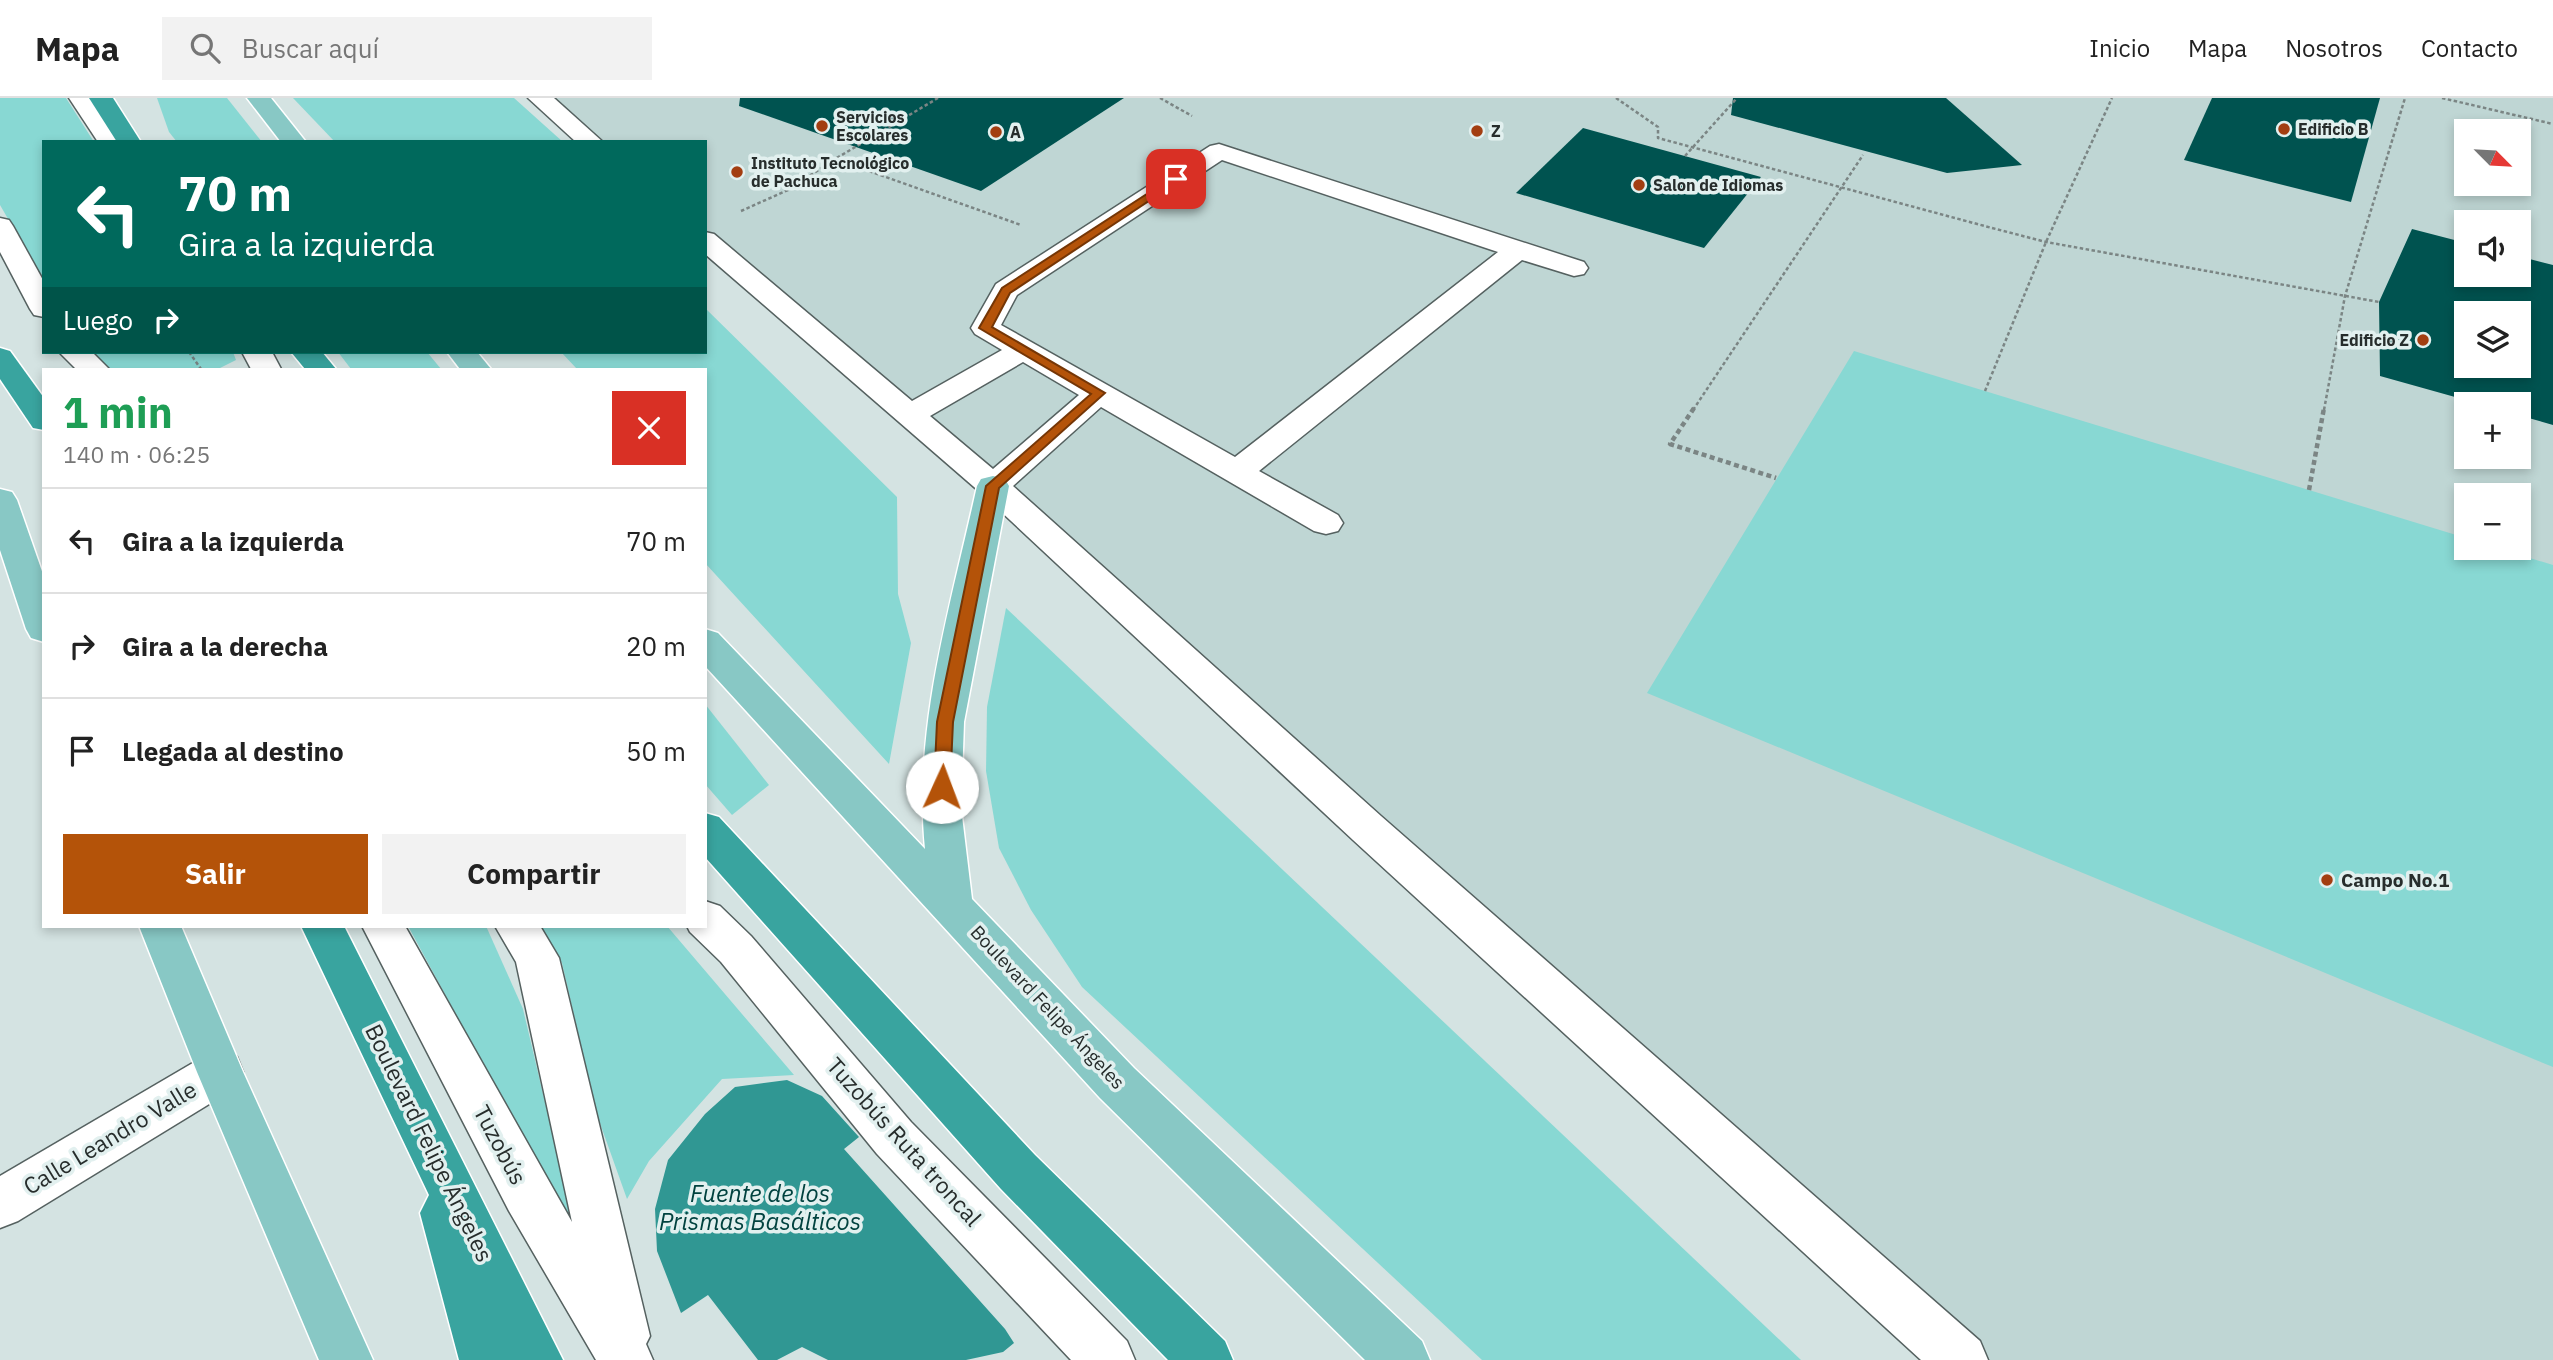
<!DOCTYPE html>
<html lang="es">
<meta charset="utf-8">
<style>
body{margin:0;font-family:"IBM Plex Sans",sans-serif;background:#f2f2f2;color:#222;height:100vh;display:flex;flex-direction:column;font-size:26px;white-space:nowrap}
*{box-sizing:border-box;margin:0}
p{font-size:23px;color:#767676}
.icon{flex:none;width:38px;height:38px;fill:none;stroke:currentColor;stroke-width:2;stroke-linecap:round;stroke-linejoin:round}
.map{position:relative;flex:1;overflow:hidden}
.side{position:absolute;left:42px;top:270px;width:665px;height:560px;display:flex;flex-direction:column;background:#fff;border-radius:0px;box-shadow:0 4px 10px #0003}
.side>*{flex:none}
.top-card{position:absolute;left:42px;top:42px;width:665px;height:214px;border-radius:0px;box-shadow:0 4px 10px #0003;background:#00695c;color:#fff;overflow:hidden}
.needle{width:46px;rotate:114deg}
.controls{position:absolute;left:2454px;top:21px;display:grid;gap:14px}
.controls a{display:grid;place-items:center;width:77px;height:77px;border-radius:0px;background:#fff;box-shadow:0 4px 10px #0003;font-size:35px}
.pin{position:absolute;display:grid;place-items:center;width:60px;height:60px;color:#fff;margin:-30px;border-radius:14px;box-shadow:0 4px 10px #0006}
.me{position:absolute;width:77px;margin:-38px;rotate:2deg;stroke-linejoin:round;filter:drop-shadow(0 0 5px #0008)}
.turn{display:flex;align-items:center;gap:24px;height:147px;padding:0 21px;font-size:32px}
.turn .icon{width:91px;height:91px;stroke-width:2.5}
.turn b{display:block;font-size:49px;line-height:60px}
.then{display:flex;align-items:center;height:66px;padding:0 21px;background:#0003;gap:14px;font-size:26px}
.round{display:grid;place-items:center;flex:none;width:74px;height:74px;border-radius:0px;background:#f2f2f2}
.overview{display:flex;align-items:center;justify-content:space-between;height:119px;padding:0 21px}
h1{font-size:42px;font-weight:700;line-height:52px;color:#1e9e55}
.cta{display:flex;gap:14px;margin-top:auto;padding:14px 21px}
.cta a{flex:1;height:80px;border-radius:0px;background:#b45309;color:#fff;font-size:28px;font-weight:700;line-height:80px;text-align:center}
.cta a+a{background:#f2f2f2;color:#222}
ul{padding:0;list-style:none}
li{display:flex;align-items:center;gap:21px;height:105px;padding:0 21px;border-top:2px solid #e0e0e0}
li div{flex:1}
li b{display:block;font-size:26px}
li em{font-style:normal}
header{display:flex;align-items:center;gap:42px;box-sizing:border-box;height:98px;padding:0 35px;background:#fff;border-bottom:2px solid #e0e0e0}
header strong{font-size:33px}
nav{display:flex;gap:38px;margin-inline-start:auto;font-size:24px}
.search{width:490px;height:63px;background:#f2f2f2;display:flex;align-items:center;gap:18px;box-sizing:border-box;padding:0 24px;border-radius:0px;color:#767676;font-size:26px}
.map>svg:first-child{display:block}
.built{fill:#bfd6d4;fill-rule:evenodd}
.green{fill:#88d8d3}
.water{fill:#309793}
.building{fill:#005350;fill-rule:evenodd}
.lines{fill:none;stroke-linecap:round;stroke-linejoin:round}
.minor-casing{stroke:#556160;stroke-width:3}
.major-casing{stroke:#fff;stroke-width:3}
.highway-casing{stroke:#fff;stroke-width:3}
.path-far1{stroke:#7b8584;stroke-width:2.5;stroke-dasharray:3.5 2.5;stroke-linecap:butt}
.path{stroke:#7b8584;stroke-width:4.5;stroke-dasharray:5 3.5;stroke-linecap:butt}
.minor{fill:#fff;fill-rule:evenodd}
.major{fill:#88c8c5;fill-rule:evenodd}
.highway{fill:#39a49f;fill-rule:evenodd}
.route{fill:#b45309;stroke:#753606;stroke-width:2}
.poi-dot{fill:#a33e11;stroke:#e2f0ef;stroke-width:2.5}
.labels{text-anchor:middle;stroke-width:7;stroke-linejoin:round;paint-order:stroke}
.far-poi-label{font-size:16px;font-weight:bold;fill:#272d2c;stroke:#e2f0ef;text-anchor:start}
.poi-label{font-size:19px;font-weight:bold;fill:#272d2c;stroke:#e2f0ef;text-anchor:start}
.street-label{font-size:19px;fill:#272d2c;stroke:#e2f0ef}
.near-street-label{font-size:23px;fill:#272d2c;stroke:#e2f0ef}
.near-water-label{font-size:24px;font-style:italic;fill:#01423f;stroke:#e2f0ef}
</style>
<header>
<strong>Mapa</strong>
<div class="search"><svg class="icon" aria-label="search" viewBox="0 0 24 24"><circle cx="10" cy="10" r="6"/><path d="M15 15l6 6"/></svg>Buscar aquí</div>
<nav><a>Inicio</a><a>Mapa</a><a>Nosotros</a><a>Contacto</a></nav>
</header>
<div class="map">
<svg width="2553" height="1262" viewBox="0 0 2553 1262">
<rect width="100%" height="100%" fill="#d4e3e2"/>
<path class="built" d="M 540,0 L 2553,0 L 2553,1262 L 1975,1262 L 705,142 L 705,44 L 591,44 ZM 2466,33 L 2518,33 L 2518,86 L 2466,86 ZM 2466,124 L 2518,124 L 2518,177 L 2466,177 ZM 2466,215 L 2518,215 L 2518,268 L 2466,268 ZM 2466,306 L 2518,306 L 2518,359 L 2466,359 ZM 2466,397 L 2518,397 L 2518,450 L 2466,450 Z"/>
<g class="green">
<path d="M 0,0 L 66,0 L 94,44 L 44,44 L 44,183 L 0,107 Z"/>
<path d="M 157,0 L 227,0 L 262,44 L 177,44 L 169,34 Z"/>
<path d="M 293,0 L 514,0 L 563,44 L 335,44 Z"/>
<path d="M 705,210 L 897,399 L 898,496 L 911,545 L 889,666 L 705,465 L 705,271 L 577,271 L 561,254 L 705,254 Z"/>
<path d="M 1854,253 L 2466,440 L 2466,450 L 2497,450 L 2553,467 L 2553,969 L 1647,595 Z"/>
<path d="M 89,254 L 233,254 L 236,262 L 218,271 L 109,271 Z"/>
<path d="M 338,254 L 427,254 L 441,271 L 351,271 Z"/>
<path d="M 1006,510 L 1801,1262 L 1482,1262 L 1082,889 L 1031,812 L 999,750 L 986,673 L 987,609 Z"/>
<path d="M 705,606 L 769,687 L 732,717 L 705,686 Z"/>
<path d="M 408,828 L 486,828 L 523,911 L 577,1140 Z"/>
<path d="M 540,828 L 667,828 L 794,977 L 722,981 L 649,1063 L 627,1101 L 596,1014 L 562,865 Z"/>
</g>
<path class="water" d="M 787,982 L 822,998 L 859,1039 L 844,1051 L 1005,1231 L 1014,1245 L 1003,1254 L 966,1262 L 828,1262 L 802,1249 L 777,1262 L 758,1262 L 708,1197 L 681,1215 L 657,1153 L 655,1111 L 668,1062 L 705,1016 L 735,989 Z"/>
<g class="building">
<path d="M 740,0 L 1124,0 L 981,93 L 739,8 Z"/>
<path d="M 1733,0 L 1946,0 L 2022,67 L 1947,75 L 1731,17 Z"/>
<path d="M 2212,0 L 2380,0 L 2351,104 L 2184,62 Z"/>
<path d="M 1583,30 L 1761,79 L 1704,150 L 1516,95 Z"/>
<path d="M 2412,131 L 2466,145 L 2466,177 L 2518,177 L 2518,158 L 2553,167 L 2553,327 L 2518,317 L 2518,306 L 2480,306 L 2380,278 L 2379,204 ZM 2466,215 L 2518,215 L 2518,268 L 2466,268 Z"/>
</g>
<g class="lines">
<g class="minor-casing">
<g id="minor">
<path d="M 69,0 L 93,0 L 122,44 L 98,44 Z"/>
<path d="M 528,0 L 554,0 L 603,44 L 576,44 Z"/>
<path d="M 1219,46 L 1584,164 L 1588,170 L 1584,176 L 1574,178 L 1522,162 L 1259,373 L 1338,417 L 1343,425 L 1338,433 L 1326,436 L 1314,433 L 1101,309 L 1013,388 L 1381,718 L 1980,1243 L 1988,1262 L 1921,1262 L 1353,742 L 981,395 L 705,156 L 705,134 L 714,136 L 912,303 L 1002,252 L 975,236 L 971,230 L 996,186 L 1210,48 ZM 1222,62 L 1498,154 L 1235,359 L 1001,227 L 1017,197 ZM 1023,264 L 1079,297 L 993,371 L 930,318 Z"/>
<path d="M 0,120 L 9,122 L 13,128 L 44,184 L 44,219 L 34,217 L 30,211 L 0,154 Z"/>
<path d="M 59,254 L 92,254 L 109,271 L 76,271 Z"/>
<path d="M 242,254 L 272,254 L 281,271 L 251,271 Z"/>
<path d="M 705,803 L 720,808 L 751,838 L 911,1024 L 1127,1243 L 1135,1262 L 1071,1262 L 877,1056 L 721,864 L 690,834 L 687,828 L 705,828 Z"/>
<path d="M 362,828 L 405,828 L 572,1124 L 516,864 L 495,828 L 540,828 L 559,860 L 650,1238 L 646,1246 L 653,1262 L 596,1262 L 509,1113 Z"/>
<path d="M 220,953 L 237,959 L 243,974 L 237,989 L 18,1123 L 0,1130 L 0,1078 L 203,959 Z"/>
</g>
</g>
<g class="major-casing">
<g id="major">
<path d="M 247,0 L 271,0 L 306,44 L 281,44 Z"/>
<path d="M 447,254 L 477,254 L 491,271 L 460,271 Z"/>
<path d="M 993,378 L 1005,381 L 1009,388 L 964,624 L 961,710 L 972,801 L 1134,970 L 1422,1243 L 1430,1262 L 1365,1262 L 1100,1000 L 705,568 L 705,531 L 718,535 L 925,751 C 913,628 951,507 977,388 L 981,381 Z"/>
<path d="M 0,391 L 12,394 L 17,402 L 44,479 L 44,544 L 31,540 L 26,531 L 0,452 Z"/>
<path d="M 139,828 L 181,828 L 243,974 L 373,1262 L 319,1262 L 197,974 Z"/>
</g>
</g>
<g class="highway-casing">
<g id="highway">
<path d="M 89,0 L 113,0 L 141,44 L 117,44 Z"/>
<path d="M 0,250 L 10,253 L 44,300 L 44,332 L 33,330 L 0,281 Z"/>
<path d="M 291,254 L 322,254 L 336,271 L 305,271 Z"/>
<path d="M 705,715 L 719,719 L 1035,1057 L 1225,1243 L 1233,1262 L 1168,1262 L 1001,1091 L 705,759 Z"/>
<path d="M 301,828 L 344,828 L 563,1262 L 459,1262 L 420,1115 L 429,1097 Z"/>
</g>
</g>
<g class="path-far1">
<path d="M 938,0 L 835,61 L 1021,127"/>
<path d="M 1160,0 L 1192,18"/>
<path d="M 1616,0 L 1658,29 L 1658,40 L 1992,130 L 2046,144 L 2379,204"/>
<path d="M 2442,0 L 2553,26"/>
<path d="M 1685,58 L 1737,0"/>
<path d="M 741,113 L 788,92 L 835,61"/>
<path d="M 189,254 L 201,271"/>
<path d="M 1985,293 L 2046,144 L 2112,0"/>
<path d="M 1693,312 L 1863,57"/>
<path d="M 2324,312 L 2345,198 L 2405,0"/>
</g>
<g class="path">
<path d="M 1694,310 L 1670,346 L 1776,380"/>
<path d="M 2309,392 L 2324,310"/>
</g>
<use href="#minor" class="minor"/>
<use href="#major" class="major"/>
<use href="#highway" class="highway"/>
</g>
<path class="route" d="M 1173,79 L 1182,81 L 1010,195 L 992,229 L 1105,295 L 999,390 L 953,624 L 950,689 L 948,693 L 936,693 L 934,689 L 937,624 L 986,388 L 1091,296 L 979,230 L 1002,190 Z"/>
<g class="poi-dot">
<circle cx="822" cy="28" r="7"/>
<circle cx="2284" cy="31" r="7"/>
<circle cx="1477" cy="33" r="7"/>
<circle cx="996" cy="34" r="7"/>
<circle cx="737" cy="74" r="7"/>
<circle cx="1639" cy="87" r="7"/>
<circle cx="2423" cy="242" r="7"/>
<circle cx="2327" cy="782" r="7"/>
</g>
<g class="labels">
<g class="far-poi-label">
<text x="836" y="25">Servicios<tspan x="836" dy="18">Escolares</tspan></text>
<text x="2298" y="37">Edificio B</text>
<text x="1491" y="39">Z</text>
<text x="1010" y="40">A</text>
<text x="751" y="71">Instituto Tecnológico<tspan x="751" dy="18">de Pachuca</tspan></text>
<text x="1653" y="93">Salon de Idiomas</text>
<text x="2409" y="248" text-anchor="end">Edificio Z</text>
</g>
<g class="poi-label">
<text x="2341" y="789">Campo No.1</text>
</g>
<g class="street-label">
<text transform="translate(1048 909) rotate(47)" y="7">Boulevard Felipe Ángeles</text>
</g>
<g class="near-street-label">
<text transform="translate(110 1040) rotate(-31)" y="8">Calle Leandro Valle</text>
<text transform="translate(904 1044) rotate(48)" y="8">Tuzobús Ruta troncal</text>
<text transform="translate(429 1045) rotate(64)" y="8">Boulevard Felipe Ángeles</text>
<text transform="translate(500 1047) rotate(62)" y="8">Tuzobús</text>
</g>
<g class="near-water-label">
<text x="760" y="1104">Fuente de los<tspan x="760" dy="28">Prismas Basálticos</tspan></text>
</g>
</g>
</svg>
<div class="controls">
<a><svg class="needle" viewBox="-14 -14 28 28"><path d="M0-13l5 13h-10z" fill="#e53935"/><path d="M0 13l5-13h-10z" fill="#767676"/></svg></a>
<a><svg class="icon" aria-label="sound" viewBox="0 0 24 24"><path d="M4 9h4l5-4v14l-5-4H4zM17 9q2 3 0 6"/></svg></a>
<a><svg class="icon" aria-label="layers" viewBox="0 0 24 24"><path d="M12 4l9 5-9 5-9-5zM3 14l9 5 9-5"/></svg></a>
<a>+</a>
<a>−</a>
</div>
<div class="pin" style="left:1176px;top:81px;background:#d93025"><svg class="icon" aria-label="arrive" viewBox="0 0 24 24"><path d="M6 21V4h12l-3 4 3 4H6"/></svg></div>
<svg class="me" style="left:942px;top:689px" viewBox="-20 -20 40 40"><circle r="19" fill="#fff"/><path d="M0-13L10 11 0 6-10 11z" fill="#b45309"/></svg>
<div class="top-card">
<div class="turn"><svg class="icon" aria-label="left" viewBox="0 0 24 24"><path d="M17 20v-9H6M10 6l-5 5 5 5"/></svg><div><b>70 m</b>Gira a la izquierda</div></div>
<div class="then">Luego<svg class="icon" aria-label="right" viewBox="0 0 24 24"><path d="M7 20v-9h11M14 6l5 5-5 5"/></svg></div>
</div>
<section class="side">
<div class="overview"><div><h1>1 min</h1><p>140 m · 06:25</p></div><a class="round" style="background:#d93025;color:#fff"><svg class="icon" aria-label="close" viewBox="0 0 24 24"><path d="M6 6l12 12M18 6L6 18"/></svg></a></div>
<ul>
<li><svg class="icon" aria-label="left" viewBox="0 0 24 24"><path d="M17 20v-9H6M10 6l-5 5 5 5"/></svg><div><b>Gira a la izquierda</b></div><em>70 m</em></li>
<li><svg class="icon" aria-label="right" viewBox="0 0 24 24"><path d="M7 20v-9h11M14 6l5 5-5 5"/></svg><div><b>Gira a la derecha</b></div><em>20 m</em></li>
<li><svg class="icon" aria-label="arrive" viewBox="0 0 24 24"><path d="M6 21V4h12l-3 4 3 4H6"/></svg><div><b>Llegada al destino</b></div><em>50 m</em></li>
</ul>
<div class="cta"><a>Salir</a><a>Compartir</a></div>
</section>
</div>
